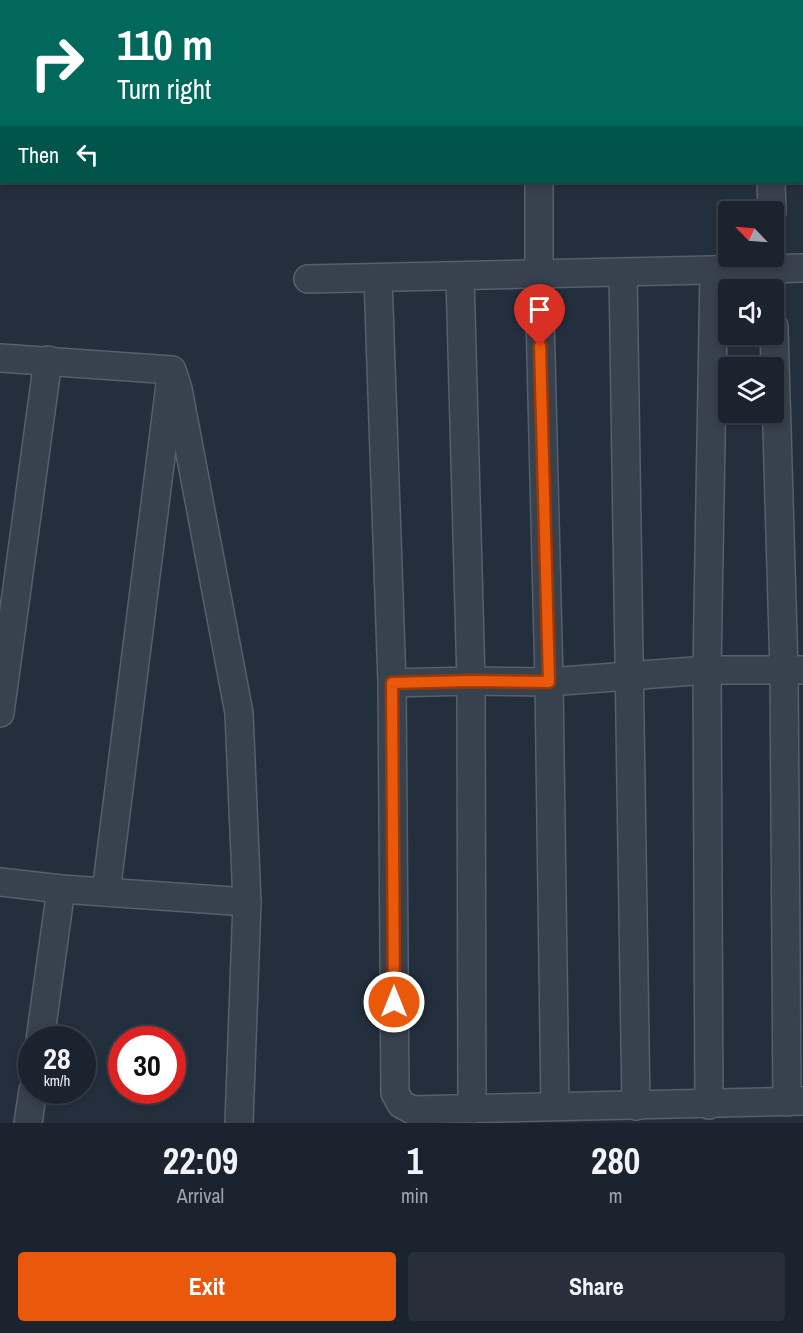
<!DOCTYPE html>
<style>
body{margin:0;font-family:"Archivo Narrow",sans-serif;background:#282f3a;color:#f1f3f6;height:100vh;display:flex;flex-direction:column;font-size:22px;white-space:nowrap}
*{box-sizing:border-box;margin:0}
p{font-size:20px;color:#a0a4aa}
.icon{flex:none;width:33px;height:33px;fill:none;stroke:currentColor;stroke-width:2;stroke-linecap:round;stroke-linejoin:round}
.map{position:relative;height:1123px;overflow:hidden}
.panel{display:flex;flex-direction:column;background:#1b232e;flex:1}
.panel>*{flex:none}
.banner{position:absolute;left:0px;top:0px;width:804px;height:183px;box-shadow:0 3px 9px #0003,0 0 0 2px #39404a;background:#00695c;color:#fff;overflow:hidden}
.needle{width:39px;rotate:295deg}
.controls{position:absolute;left:718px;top:201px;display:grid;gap:12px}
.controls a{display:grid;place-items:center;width:66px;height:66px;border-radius:6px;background:#1b232e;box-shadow:0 3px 9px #0003,0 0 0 2px #39404a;font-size:30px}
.speed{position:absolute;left:18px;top:1026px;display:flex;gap:12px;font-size:30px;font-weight:700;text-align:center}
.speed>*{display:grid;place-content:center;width:78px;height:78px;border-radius:50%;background:#1b232e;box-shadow:0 3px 9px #0003,0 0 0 2px #39404a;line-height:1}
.speed small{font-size:15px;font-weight:400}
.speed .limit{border:9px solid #d22;background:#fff;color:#111}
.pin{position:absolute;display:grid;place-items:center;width:51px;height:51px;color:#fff;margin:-62px -26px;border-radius:50% 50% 50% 0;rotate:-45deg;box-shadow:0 0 6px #0007}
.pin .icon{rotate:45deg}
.me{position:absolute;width:66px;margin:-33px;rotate:0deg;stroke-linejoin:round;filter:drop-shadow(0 0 4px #0008)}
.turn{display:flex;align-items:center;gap:21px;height:126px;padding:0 18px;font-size:27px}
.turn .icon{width:78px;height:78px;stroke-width:2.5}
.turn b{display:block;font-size:42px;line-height:51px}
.then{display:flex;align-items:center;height:57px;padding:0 18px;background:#0003;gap:12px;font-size:22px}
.eta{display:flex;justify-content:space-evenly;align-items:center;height:102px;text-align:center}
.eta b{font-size:36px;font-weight:700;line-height:42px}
.button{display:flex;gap:12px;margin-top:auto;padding:12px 18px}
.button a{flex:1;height:69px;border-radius:6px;background:#ea580c;color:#fff;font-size:24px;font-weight:700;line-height:69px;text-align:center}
.button a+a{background:#282f3a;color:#f1f3f6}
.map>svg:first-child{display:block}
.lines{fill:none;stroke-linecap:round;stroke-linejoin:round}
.minor-casing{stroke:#565f6c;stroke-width:30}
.minor{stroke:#38414e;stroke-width:27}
.route-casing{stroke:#983908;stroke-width:15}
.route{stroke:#ea580c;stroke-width:10}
</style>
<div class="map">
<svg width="803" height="1123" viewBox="0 0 803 1123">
<rect width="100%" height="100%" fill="#242f3e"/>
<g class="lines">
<g class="minor-casing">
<g id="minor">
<path d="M 21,0 L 22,2"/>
<path d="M 132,0 L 132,2"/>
<path d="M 258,0 L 258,2"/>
<path d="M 536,0 L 536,2"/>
<path d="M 646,0 L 646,2"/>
<path d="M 389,2 L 389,0"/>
<path d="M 744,2 L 744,0"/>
<path d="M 0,19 L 2,19"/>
<path d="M 802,156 L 803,156"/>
<path d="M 0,162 L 2,162"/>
<path d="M 539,182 L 539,274 L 549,682 L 555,1106"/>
<path d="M 771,182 L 772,212"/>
<path d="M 623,272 L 636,1106"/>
<path d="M 460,276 L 471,681 L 472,1109"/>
<path d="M 378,278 L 392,683 L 395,1093 L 401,1104 L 412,1110 L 803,1101"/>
<path d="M 308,279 L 803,268"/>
<path d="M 774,327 L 784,671 L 787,1102"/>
<path d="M 0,358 L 172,370 L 178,389 L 239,713 L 247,902 L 239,1123"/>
<path d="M 392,683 L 471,681 L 549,682 L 707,670 L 802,670"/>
<path d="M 0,713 L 48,360"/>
<path d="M 0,882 L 61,889 L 247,902"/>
<path d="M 106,892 L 170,385"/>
<path d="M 40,1040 L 61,889"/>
<path d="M 709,1105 L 707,670 L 714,270"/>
<path d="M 28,1123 L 33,1090"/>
</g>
</g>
<use href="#minor" class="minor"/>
</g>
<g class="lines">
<g class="route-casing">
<path id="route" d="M 394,1002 L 392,683 L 471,681 L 549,682 L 540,346"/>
</g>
<use href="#route" class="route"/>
</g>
</svg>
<div class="controls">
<a><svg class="needle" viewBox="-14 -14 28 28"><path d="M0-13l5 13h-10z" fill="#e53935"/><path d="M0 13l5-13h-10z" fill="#a0a4aa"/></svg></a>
<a><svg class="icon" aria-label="sound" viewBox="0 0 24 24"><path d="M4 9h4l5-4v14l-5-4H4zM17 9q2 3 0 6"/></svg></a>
<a><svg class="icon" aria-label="layers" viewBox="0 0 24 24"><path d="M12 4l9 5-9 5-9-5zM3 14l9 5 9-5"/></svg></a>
</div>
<div class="speed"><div>28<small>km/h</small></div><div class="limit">30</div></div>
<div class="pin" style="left:540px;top:346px;background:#d93025"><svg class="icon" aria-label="arrive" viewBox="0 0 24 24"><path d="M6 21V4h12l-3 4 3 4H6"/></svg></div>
<svg class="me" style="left:394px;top:1002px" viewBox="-20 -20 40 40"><circle r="17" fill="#ea580c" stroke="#fff" stroke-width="3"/><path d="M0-11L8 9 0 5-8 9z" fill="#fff"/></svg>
<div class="banner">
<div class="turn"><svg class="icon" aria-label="right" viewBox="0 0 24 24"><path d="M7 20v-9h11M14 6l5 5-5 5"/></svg><div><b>110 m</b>Turn right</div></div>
<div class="then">Then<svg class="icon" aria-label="left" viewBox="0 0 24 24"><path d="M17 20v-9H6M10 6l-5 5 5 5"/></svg></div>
</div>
</div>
<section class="panel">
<div class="eta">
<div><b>22:09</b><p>Arrival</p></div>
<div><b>1</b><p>min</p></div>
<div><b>280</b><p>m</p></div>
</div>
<div class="button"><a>Exit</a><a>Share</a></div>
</section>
